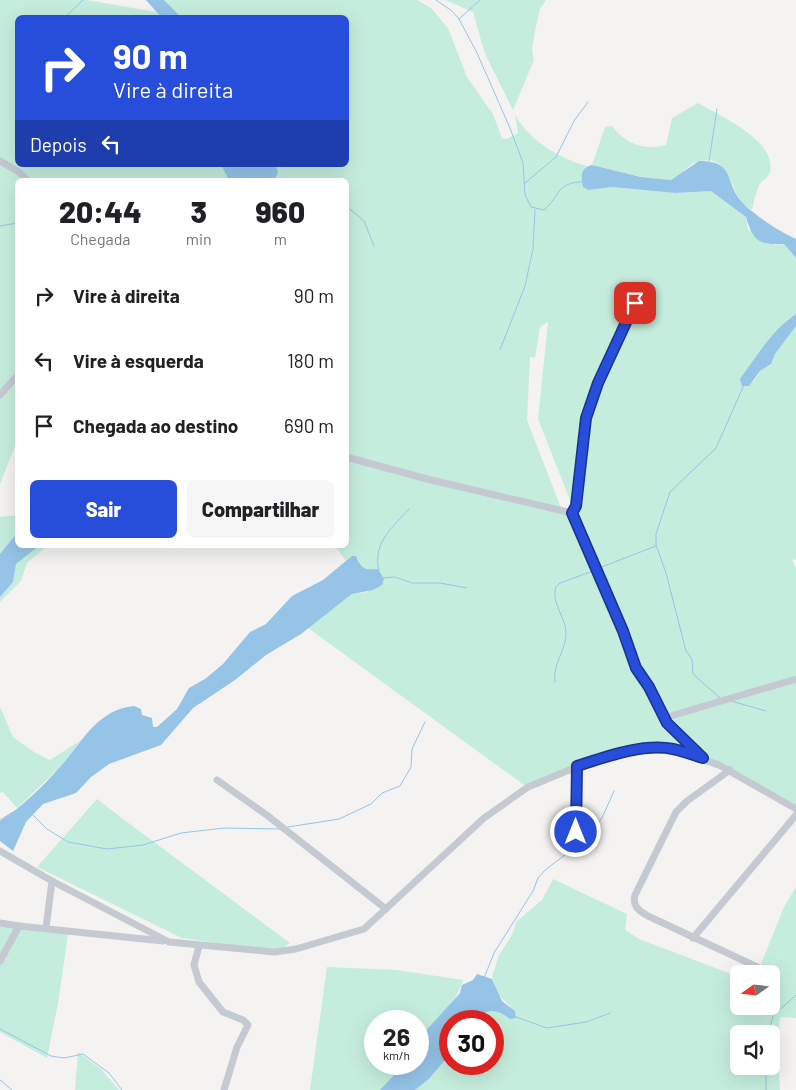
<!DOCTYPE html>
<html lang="pt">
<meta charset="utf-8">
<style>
body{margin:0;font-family:Barlow,sans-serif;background:#f6f6f6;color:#202124;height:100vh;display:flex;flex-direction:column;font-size:19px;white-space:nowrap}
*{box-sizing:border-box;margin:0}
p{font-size:16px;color:#757577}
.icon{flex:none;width:28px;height:28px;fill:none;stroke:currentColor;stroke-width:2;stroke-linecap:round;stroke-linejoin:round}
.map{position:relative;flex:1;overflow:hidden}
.details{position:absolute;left:15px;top:178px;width:334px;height:370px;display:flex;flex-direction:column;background:#fff;border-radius:8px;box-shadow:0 5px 20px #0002}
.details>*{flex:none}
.banner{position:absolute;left:15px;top:15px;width:334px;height:152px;border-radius:8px;box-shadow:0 5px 20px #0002;background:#274eda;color:#fff;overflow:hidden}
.needle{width:32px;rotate:255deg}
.buttons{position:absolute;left:730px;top:965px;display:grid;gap:10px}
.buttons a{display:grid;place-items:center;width:50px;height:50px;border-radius:8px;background:#fff;box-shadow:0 5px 20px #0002;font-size:25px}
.speed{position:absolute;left:364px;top:1010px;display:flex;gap:10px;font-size:25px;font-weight:700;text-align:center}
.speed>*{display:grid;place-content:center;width:65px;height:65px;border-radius:50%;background:#fff;box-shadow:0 5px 20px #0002;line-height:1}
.speed small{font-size:12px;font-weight:400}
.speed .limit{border:8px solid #d22;background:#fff;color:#111}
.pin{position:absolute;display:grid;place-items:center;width:42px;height:42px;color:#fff;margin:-21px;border-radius:10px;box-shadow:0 2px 8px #0006}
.me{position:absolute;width:55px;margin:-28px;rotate:0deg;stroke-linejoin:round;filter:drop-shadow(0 0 4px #0008)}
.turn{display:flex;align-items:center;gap:18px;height:105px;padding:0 15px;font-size:22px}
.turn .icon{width:65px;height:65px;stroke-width:2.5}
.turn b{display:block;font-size:35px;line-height:42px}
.then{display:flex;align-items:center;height:48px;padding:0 15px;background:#0003;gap:10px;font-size:19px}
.eta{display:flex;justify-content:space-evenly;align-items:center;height:85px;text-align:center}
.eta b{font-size:30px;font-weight:800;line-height:35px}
.primary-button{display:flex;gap:10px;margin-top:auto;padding:10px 15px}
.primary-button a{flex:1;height:58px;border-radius:8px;background:#274eda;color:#fff;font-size:20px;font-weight:800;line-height:58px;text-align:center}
.primary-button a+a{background:#f6f6f6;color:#202124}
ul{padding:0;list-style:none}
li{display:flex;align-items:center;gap:15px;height:65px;padding:0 15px}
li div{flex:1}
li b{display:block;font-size:19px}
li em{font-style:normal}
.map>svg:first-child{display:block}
.green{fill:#c5eddd;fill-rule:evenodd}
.water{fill:#95c4e7}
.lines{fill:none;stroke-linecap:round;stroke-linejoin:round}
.stream{stroke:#95c4e7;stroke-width:1}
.minor{stroke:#c4c9d2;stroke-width:7}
.route-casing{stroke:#19338e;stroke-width:12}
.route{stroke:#274eda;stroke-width:9}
</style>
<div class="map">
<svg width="796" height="1090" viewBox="0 0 796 1090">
<rect width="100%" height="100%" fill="#f4f3f2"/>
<g class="green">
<path d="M 0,0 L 87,0 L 156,12 L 161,17 L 18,18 L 18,165 L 221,165 L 229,180 L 18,180 L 17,441 L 0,484 Z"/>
<path d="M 164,0 L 417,0 L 431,8 L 448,28 L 467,77 L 493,114 L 502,138 L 506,139 L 518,133 L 515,115 C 529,140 560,159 587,166 C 580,170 582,179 583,187 L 588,190 L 612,187 L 675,193 L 711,191 L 746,217 L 748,230 L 775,245 L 784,244 L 796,258 L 796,314 L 787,320 L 748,368 L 753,383 L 760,371 L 771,364 L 775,354 L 796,326 L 796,560 L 792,559 L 796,569 L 796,809 L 722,770 L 653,747 L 608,756 L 524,785 L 308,628 L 352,594 L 368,592 L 372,570 L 361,567 L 356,556 L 352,556 L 347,562 L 334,545 L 346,545 L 346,180 L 275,180 L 278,173 L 276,165 L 346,165 L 346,18 L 181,17 ZM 548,322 L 538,419 L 574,510 L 561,508 L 527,420 L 530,357 L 535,358 L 540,327 Z"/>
<path d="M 445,0 L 546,0 L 540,9 L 535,31 L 532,49 L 534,60 L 513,110 L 485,54 L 473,12 Z"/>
<path d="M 698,103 C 721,117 776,139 770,172 C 769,178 763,179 760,184 C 756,191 754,202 752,210 C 748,207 743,204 740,200 C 729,183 728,155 700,161 C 688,163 682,176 671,180 L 642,177 L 592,165 L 605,127 L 612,126 C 626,144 644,151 666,145 L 672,118 Z"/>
<path d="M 17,515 L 17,533 L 0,554 L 0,517 Z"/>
<path d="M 40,545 L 48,545 L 27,563 L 21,581 L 0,602 L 0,597 L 13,582 L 16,564 Z"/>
<path d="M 0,707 L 13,737 L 34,752 L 50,760 L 81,740 L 61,766 L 17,808 L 3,792 L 0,793 Z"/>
<path d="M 97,799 L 123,819 L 290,943 L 284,947 L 262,950 L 182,938 L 37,867 Z"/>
<path d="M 553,879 L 627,914 L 625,930 L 639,939 L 739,977 L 739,1006 L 771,1006 L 771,974 L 757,974 L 784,907 L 796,887 L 796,1018 L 780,1017 L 777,1043 L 780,1090 L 415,1090 L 429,1079 L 450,1054 L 450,1064 L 492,1064 L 492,1021 L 475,1021 C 487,1006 495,1008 510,1019 L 515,1011 L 499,995 L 492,977 L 499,955 L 512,935 L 516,922 L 542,900 ZM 739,1034 L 771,1034 L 771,1066 L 739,1066 Z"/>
<path d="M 0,925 L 68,933 L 59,998 L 47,1058 L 0,1032 Z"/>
<path d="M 327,967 L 397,970 L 463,980 C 457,1005 429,1022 418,1045 L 418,1021 L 375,1021 L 375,1064 L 404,1064 L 380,1090 L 310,1090 Z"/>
<path d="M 78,1052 L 101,1069 L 119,1090 L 75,1090 Z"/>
</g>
<g class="water">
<path d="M 146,0 L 164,0 L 181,17 L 161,17 Z"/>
<path d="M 699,161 C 736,161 724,182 742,202 C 754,215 780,232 796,239 L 796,258 L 784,244 C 758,245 753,241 746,217 L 711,191 L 675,193 L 612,187 L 588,190 L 583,187 C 581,177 580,167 592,165 L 641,177 L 671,180 Z"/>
<path d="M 221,165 L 276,165 L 278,173 L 275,180 L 229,180 Z"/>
<path d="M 796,314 L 796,326 L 775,354 L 771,364 L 760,371 L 749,386 L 742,386 L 740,379 C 756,357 773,329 796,314 Z"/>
<path d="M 17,533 L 18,545 L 40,545 L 16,564 L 13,582 L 0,597 L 0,554 Z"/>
<path d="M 352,556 L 356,556 C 361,569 365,570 378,569 L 384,579 L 382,585 L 373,590 L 352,594 L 301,634 L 266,655 L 235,680 L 193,708 L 161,745 L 109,764 L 91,777 L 76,793 L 43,804 L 26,822 L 13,851 L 0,841 L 0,821 C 22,807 42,787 60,767 C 82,743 96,710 134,706 L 141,709 L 142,715 L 152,718 L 153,727 L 157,727 L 177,709 L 189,688 L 205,679 L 223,664 L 250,632 L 266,624 L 292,596 L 323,580 Z"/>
<path d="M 477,974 L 492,979 L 502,1001 L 515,1011 L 516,1018 L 510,1019 C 497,1009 486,1007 475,1021 L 450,1021 L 450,1054 L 429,1079 L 415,1090 L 380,1090 L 404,1064 L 418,1064 L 418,1045 L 422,1035 L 460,993 L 462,985 L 473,980 Z"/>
</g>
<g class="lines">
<g class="stream">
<path d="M 436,0 L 452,11 L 459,19 L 477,53 L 510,128 L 523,163 L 525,195 L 531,207 L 544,210 C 560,196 557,182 582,182"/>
<path d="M 64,18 L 83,0"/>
<path d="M 459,19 L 480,0"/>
<path d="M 709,161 L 717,109"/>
<path d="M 525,183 L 556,157 L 574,121 L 588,102"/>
<path d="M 346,206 L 364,221 L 374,246"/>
<path d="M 0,226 L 18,223"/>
<path d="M 500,350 L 525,286 L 533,249 L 535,210"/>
<path d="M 599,568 L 656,546"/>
<path d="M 379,571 C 372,543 392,528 409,509"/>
<path d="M 382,578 L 395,577 L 412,583 L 440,583 L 467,588"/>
<path d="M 555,682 C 552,664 567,649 566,632 C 565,616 551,603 556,587 L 560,583 L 593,571"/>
<path d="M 720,698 L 693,674 L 692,659 L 686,651 L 666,573 L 656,545 L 656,534 L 670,492 L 716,448 L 744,385"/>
<path d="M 731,701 L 766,711"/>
<path d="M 33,815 L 47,829 L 68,842 L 107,849 L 143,845 L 181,833 L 224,828 L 279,829"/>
<path d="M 0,820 L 13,812"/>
<path d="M 288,827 L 339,819 L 371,804 L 382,793 L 400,786 L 411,767 L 412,749 L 425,722"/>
<path d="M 484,978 L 494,953 L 533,891 L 538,878 L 545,870 L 586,839 L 602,818 L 614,791"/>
<path d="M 516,1017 L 547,1028 L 586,1022 L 610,1013"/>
<path d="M 0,1029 L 51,1056 L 64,1058 L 83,1054 L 109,1073 L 122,1090"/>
<path d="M 768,1034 L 773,1016 L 796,995"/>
<path d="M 0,1080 L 12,1090"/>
<path d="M 766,1090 L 766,1066"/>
</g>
<g class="minor">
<path d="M 0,161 L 19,172 L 27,180"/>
<path d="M 0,395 L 18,375"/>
<path d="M 346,457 L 431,480 L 572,513 L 577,506 L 586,418 L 598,383 L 635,303"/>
<path d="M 572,513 L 623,631 L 636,668 L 649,687 L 667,723 L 703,758"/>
<path d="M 664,718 L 796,679"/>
<path d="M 730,770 L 687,801 L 676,812 L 635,895 C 632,906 639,911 648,916 L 768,972"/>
<path d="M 217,780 L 268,816 L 386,909"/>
<path d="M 576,833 L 577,766"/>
<path d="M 0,851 L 52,881 L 169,942 L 274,952 L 296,949 L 364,929 L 484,818 L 528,787 L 591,761 L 649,749 L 673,749 L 719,765 L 796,809"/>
<path d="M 0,923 L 19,926"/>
<path d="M 46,928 L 52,881"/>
<path d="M 693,938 L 796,815"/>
<path d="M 199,946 L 194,965 L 199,982 L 223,1012 L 243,1020 L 248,1025 L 237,1047 L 224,1090"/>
<path d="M 0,961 L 19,926 L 163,941"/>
</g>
</g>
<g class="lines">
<g class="route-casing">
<path id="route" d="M 576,832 L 577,766 C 605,757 643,743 673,749 C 683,751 693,755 703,758 L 667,723 L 649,687 L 636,668 L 623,631 L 572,513 L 576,506 L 586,418 L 598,383 L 635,303"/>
</g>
<use href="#route" class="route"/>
</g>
</svg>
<div class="buttons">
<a><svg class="needle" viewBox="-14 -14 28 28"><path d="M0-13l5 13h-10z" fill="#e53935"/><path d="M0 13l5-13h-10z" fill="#757577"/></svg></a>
<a><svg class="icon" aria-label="sound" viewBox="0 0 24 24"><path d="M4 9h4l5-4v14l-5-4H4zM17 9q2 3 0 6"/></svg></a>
</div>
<div class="speed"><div>26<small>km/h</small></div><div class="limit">30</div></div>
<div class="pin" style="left:635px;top:303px;background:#d93025"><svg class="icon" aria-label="arrive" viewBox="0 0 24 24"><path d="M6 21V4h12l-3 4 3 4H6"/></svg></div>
<svg class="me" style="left:576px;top:832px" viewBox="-20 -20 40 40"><circle r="17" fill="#274eda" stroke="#fff" stroke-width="3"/><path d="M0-11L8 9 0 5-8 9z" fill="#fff"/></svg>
<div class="banner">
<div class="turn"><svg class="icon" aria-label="right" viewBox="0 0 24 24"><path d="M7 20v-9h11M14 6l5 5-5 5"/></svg><div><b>90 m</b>Vire à direita</div></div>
<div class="then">Depois<svg class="icon" aria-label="left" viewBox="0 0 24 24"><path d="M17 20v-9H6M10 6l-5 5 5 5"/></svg></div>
</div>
<section class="details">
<div class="eta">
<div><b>20:44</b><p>Chegada</p></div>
<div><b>3</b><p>min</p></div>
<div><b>960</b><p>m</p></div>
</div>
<ul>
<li><svg class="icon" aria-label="right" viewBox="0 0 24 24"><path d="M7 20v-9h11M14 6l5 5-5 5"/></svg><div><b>Vire à direita</b></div><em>90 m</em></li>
<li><svg class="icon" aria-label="left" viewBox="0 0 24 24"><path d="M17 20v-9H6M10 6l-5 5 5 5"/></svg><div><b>Vire à esquerda</b></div><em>180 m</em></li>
<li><svg class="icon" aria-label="arrive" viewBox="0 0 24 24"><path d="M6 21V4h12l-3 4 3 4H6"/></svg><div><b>Chegada ao destino</b></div><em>690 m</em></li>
</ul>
<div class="primary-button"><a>Sair</a><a>Compartilhar</a></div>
</section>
</div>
